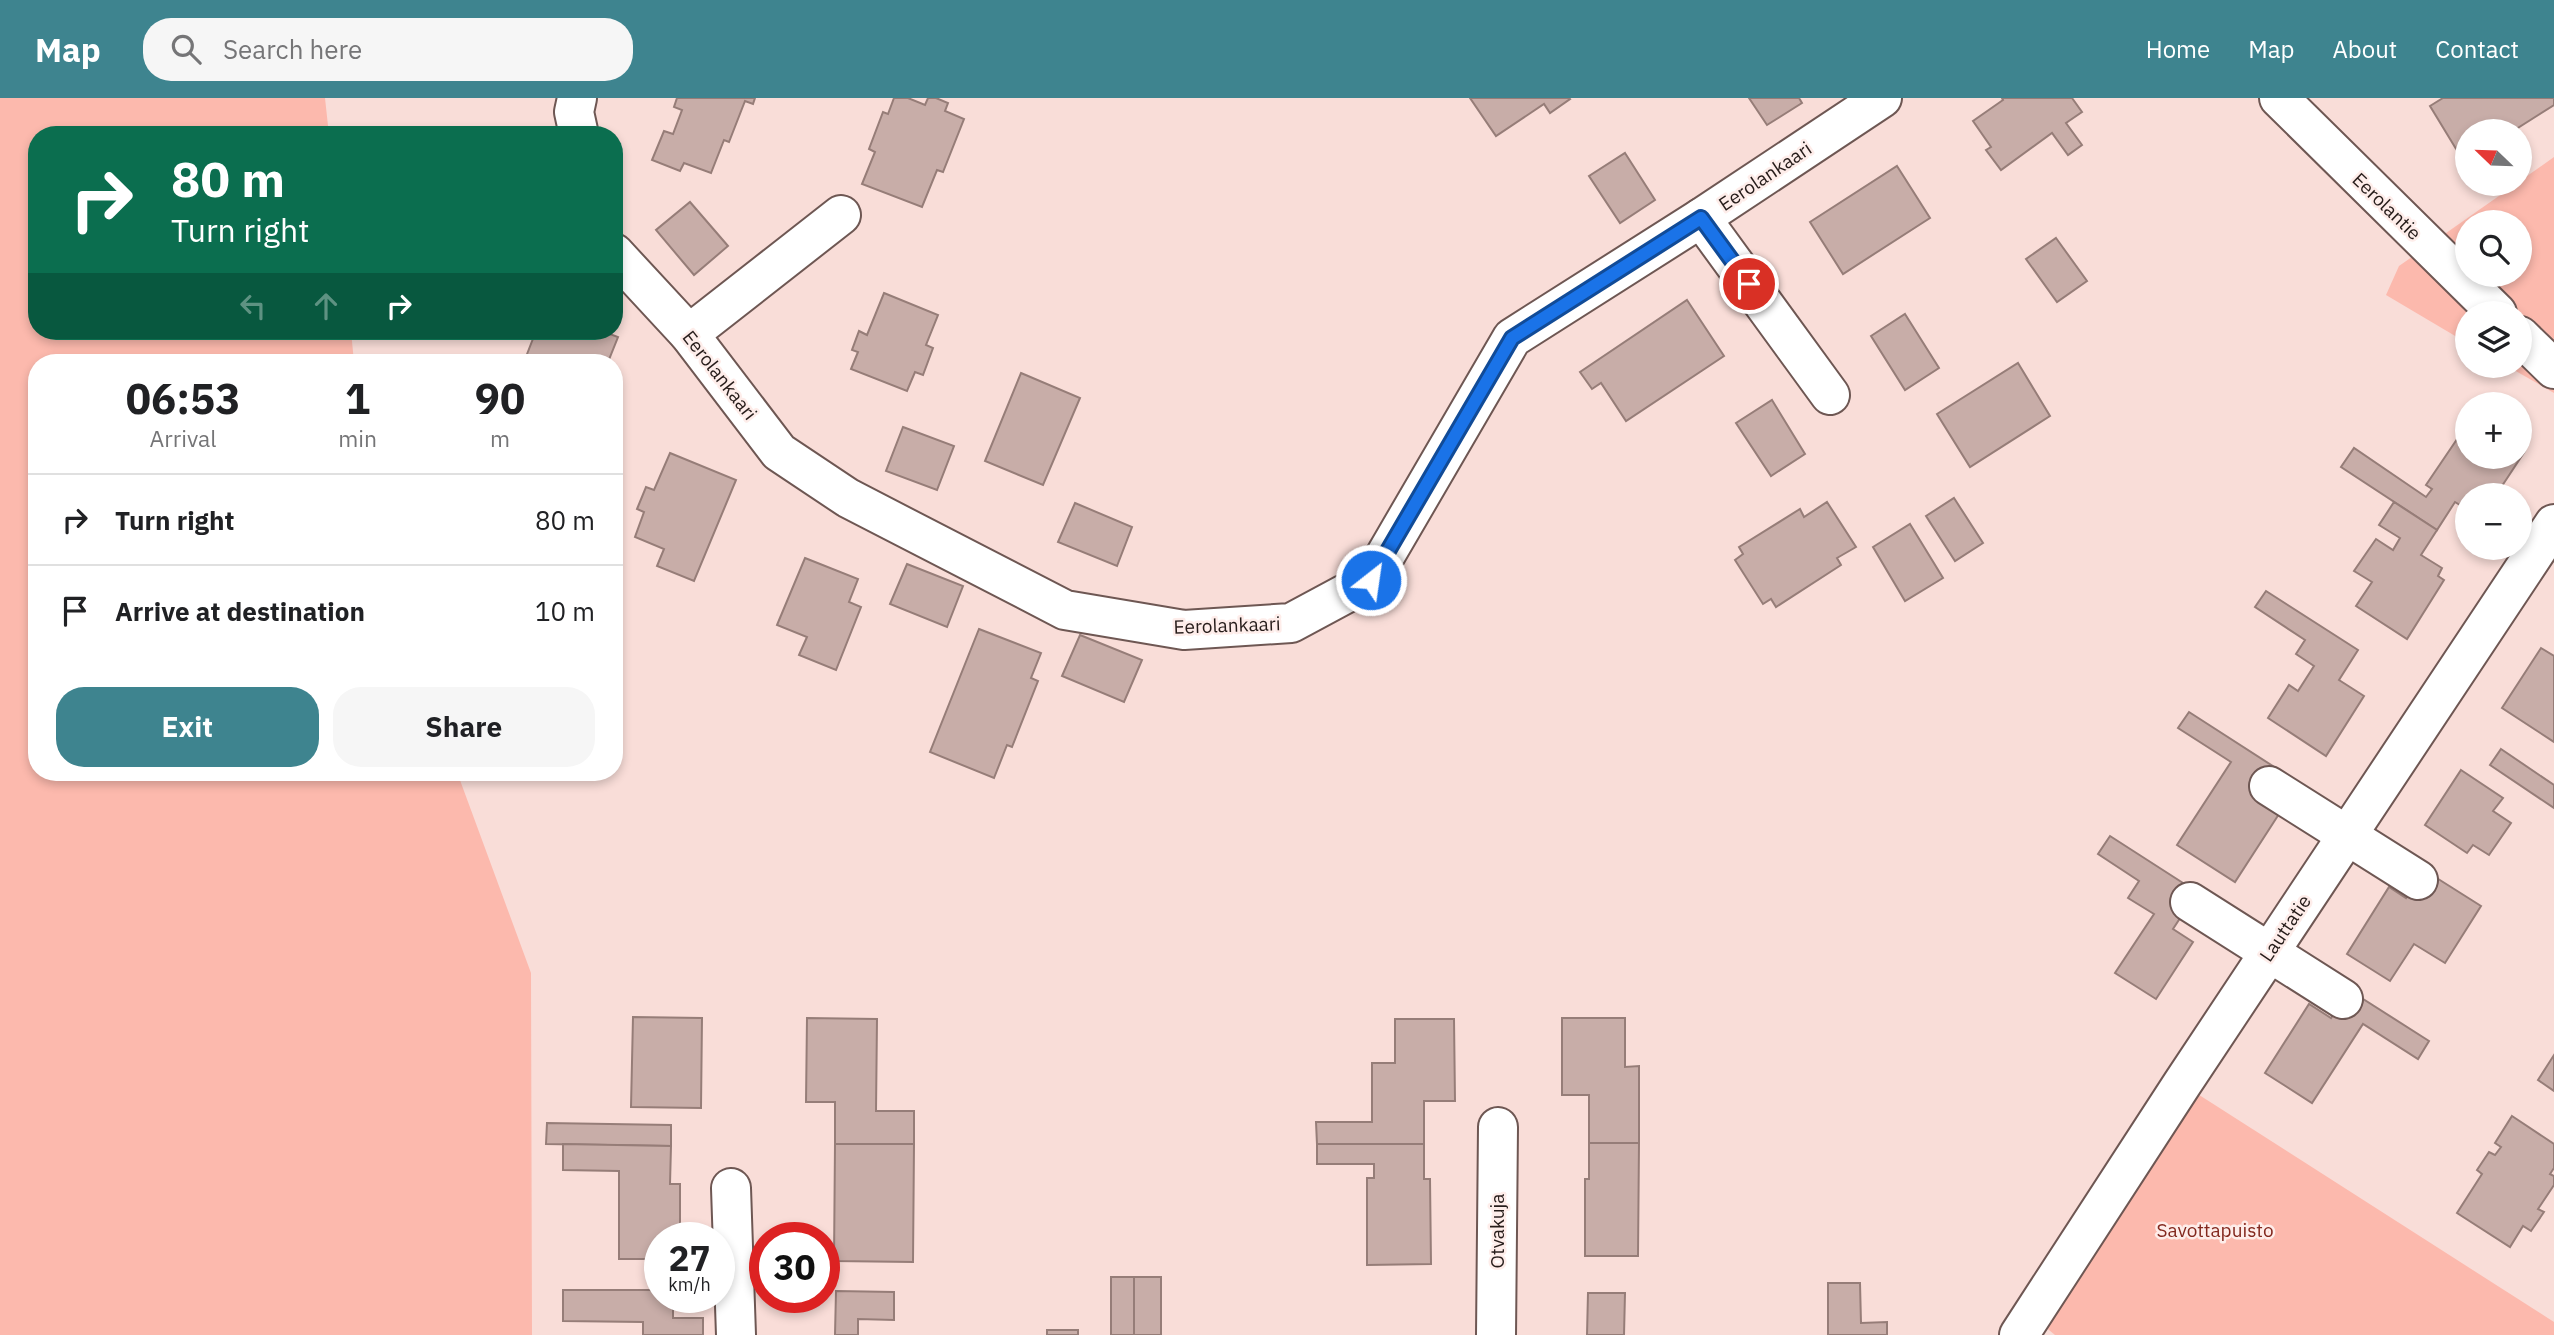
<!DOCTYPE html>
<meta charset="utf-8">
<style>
body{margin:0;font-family:"IBM Plex Sans",sans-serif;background:#f6f6f6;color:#202124;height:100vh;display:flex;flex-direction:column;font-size:26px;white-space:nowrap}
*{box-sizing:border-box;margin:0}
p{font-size:23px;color:#757577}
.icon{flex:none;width:38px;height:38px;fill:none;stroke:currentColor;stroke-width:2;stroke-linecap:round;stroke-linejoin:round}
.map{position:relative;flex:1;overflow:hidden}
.panel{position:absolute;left:28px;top:256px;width:595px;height:427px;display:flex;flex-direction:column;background:#fff;border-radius:28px;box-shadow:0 4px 10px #0003}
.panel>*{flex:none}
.guide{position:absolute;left:28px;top:28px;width:595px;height:214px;border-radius:28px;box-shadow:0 4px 10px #0003;background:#0b6e4f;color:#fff;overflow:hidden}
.needle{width:46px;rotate:293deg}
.buttons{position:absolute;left:2455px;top:21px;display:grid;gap:14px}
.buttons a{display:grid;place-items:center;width:77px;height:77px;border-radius:50%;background:#fff;box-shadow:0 4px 10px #0003;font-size:35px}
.speed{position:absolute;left:644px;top:1124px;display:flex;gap:14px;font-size:35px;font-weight:700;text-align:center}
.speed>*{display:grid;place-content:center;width:91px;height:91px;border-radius:50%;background:#fff;box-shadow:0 4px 10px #0003;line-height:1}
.speed small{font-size:18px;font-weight:400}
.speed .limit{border:10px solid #d22;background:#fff;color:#111}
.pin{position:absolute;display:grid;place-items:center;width:60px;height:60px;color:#fff;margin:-30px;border:4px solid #fff;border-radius:50%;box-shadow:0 2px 7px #0007}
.me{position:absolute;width:77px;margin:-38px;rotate:30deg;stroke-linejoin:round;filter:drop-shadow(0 0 5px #0008)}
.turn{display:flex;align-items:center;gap:24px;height:147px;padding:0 28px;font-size:32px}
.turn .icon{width:91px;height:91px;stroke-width:2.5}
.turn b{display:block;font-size:49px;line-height:60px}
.lanes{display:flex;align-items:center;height:66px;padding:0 28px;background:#0003;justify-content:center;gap:35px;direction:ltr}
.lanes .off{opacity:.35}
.eta{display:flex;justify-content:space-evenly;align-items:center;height:119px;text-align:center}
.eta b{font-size:42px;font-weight:800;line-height:49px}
.cta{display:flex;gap:14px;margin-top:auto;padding:14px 28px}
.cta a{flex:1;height:80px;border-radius:28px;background:#3e848f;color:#fff;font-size:28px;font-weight:800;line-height:80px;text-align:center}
.cta a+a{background:#f6f6f6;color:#202124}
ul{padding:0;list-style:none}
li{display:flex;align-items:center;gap:21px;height:91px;padding:0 28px;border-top:2px solid #e0e0e0}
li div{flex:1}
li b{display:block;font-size:26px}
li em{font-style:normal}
header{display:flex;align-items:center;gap:42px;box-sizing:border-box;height:98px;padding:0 35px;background:#3e848f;color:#fff}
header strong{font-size:33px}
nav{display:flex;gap:38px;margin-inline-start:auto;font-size:24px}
.search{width:490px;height:63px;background:#f6f6f6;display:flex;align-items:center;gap:18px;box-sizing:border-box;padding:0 24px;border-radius:28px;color:#757577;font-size:26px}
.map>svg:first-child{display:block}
.green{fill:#fcb9ad;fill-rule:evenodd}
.building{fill:#c8ada8;stroke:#967d78;stroke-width:2}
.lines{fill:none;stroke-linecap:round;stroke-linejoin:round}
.minor-casing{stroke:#6e5753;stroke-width:42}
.minor{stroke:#fff;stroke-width:38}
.route-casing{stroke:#114b97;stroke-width:18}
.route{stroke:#1a73e8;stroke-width:12}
.labels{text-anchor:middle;stroke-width:5;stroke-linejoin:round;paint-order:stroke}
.street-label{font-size:19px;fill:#261c1a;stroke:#feedea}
.park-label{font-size:19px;fill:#83281e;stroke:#feedea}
</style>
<header>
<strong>Map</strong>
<div class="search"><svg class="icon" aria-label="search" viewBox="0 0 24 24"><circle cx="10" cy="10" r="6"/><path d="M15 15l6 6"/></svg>Search here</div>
<nav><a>Home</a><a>Map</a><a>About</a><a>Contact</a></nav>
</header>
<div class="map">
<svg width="2554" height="1237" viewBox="0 0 2554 1237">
<rect width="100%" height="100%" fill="#f9ddd8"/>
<g class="green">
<path d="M 0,0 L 325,0 L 329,37 L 37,37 L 37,233 L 351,233 L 354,264 L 37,264 L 37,674 L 457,674 L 531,875 L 532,1237 L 0,1237 Z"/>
<path d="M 2554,59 L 2554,295 L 2507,268 L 2520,268 L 2520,215 L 2468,215 L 2467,245 L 2386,197 L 2399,168 L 2516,86 L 2520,86 L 2520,83 ZM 2468,124 L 2520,124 L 2520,177 L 2468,177 Z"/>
<path d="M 2182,986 L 2554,1224 L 2554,1237 L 2055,1237 L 2032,1218 Z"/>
</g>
<g class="building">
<path d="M 677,0 L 755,0 L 753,6 L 745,3 L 729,44 L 724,42 L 711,75 L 684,65 L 680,73 L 652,62 L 664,33 L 673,36 L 682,12 L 674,9 Z"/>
<path d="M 894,0 L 908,0 L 925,7 L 928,0 L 936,0 L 948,5 L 945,13 L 964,21 L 943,74 L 937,72 L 922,109 L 862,86 L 875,54 L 869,51 L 883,14 L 888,16 Z"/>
<path d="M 1470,0 L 1569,0 L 1570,1 L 1550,15 L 1544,6 L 1496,38 Z"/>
<path d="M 1749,0 L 1799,0 L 1802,5 L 1767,27 Z"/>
<path d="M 2002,0 L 2072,0 L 2082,14 L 2066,25 L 2082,47 L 2068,57 L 2052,35 L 2001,72 L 1986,52 L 1991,49 L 1973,23 L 2003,2 Z"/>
<path d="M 2443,0 L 2554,0 L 2554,7 L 2513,33 L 2468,33 L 2468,62 L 2464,64 L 2430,8 Z"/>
<path d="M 1625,55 L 1655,102 L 1620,125 L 1589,78 Z"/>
<path d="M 1897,68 L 1930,120 L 1843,176 L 1810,124 Z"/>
<path d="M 690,104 L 728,148 L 694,177 L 656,132 Z"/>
<path d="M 2056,140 L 2087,183 L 2057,204 L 2026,161 Z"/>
<path d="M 884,195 L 938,217 L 926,247 L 933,250 L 923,277 L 915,274 L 907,293 L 851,271 L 858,254 L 852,252 L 859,233 L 867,237 Z"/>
<path d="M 1687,202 L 1724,258 L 1626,323 L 1601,285 L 1592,291 L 1580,274 Z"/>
<path d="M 1905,216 L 1939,270 L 1905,292 L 1871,238 Z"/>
<path d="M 536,233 L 608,233 L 607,235 L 618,239 L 608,264 L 524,264 Z"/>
<path d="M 2018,265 L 2050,318 L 1970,369 L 1937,316 Z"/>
<path d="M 1021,275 L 1080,300 L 1043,387 L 985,363 Z"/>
<path d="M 1772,302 L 1805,356 L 1771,378 L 1736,325 Z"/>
<path d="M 2468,325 L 2468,359 L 2520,359 L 2520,350 L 2525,353 L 2496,397 L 2468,397 L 2468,412 L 2455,404 L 2437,432 L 2341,369 L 2354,350 L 2426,399 L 2432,391 L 2426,387 Z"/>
<path d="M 903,329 L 954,348 L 937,392 L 886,373 Z"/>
<path d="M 670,355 L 736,382 L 694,483 L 657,468 L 664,451 L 635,439 L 644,414 L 637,411 L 646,389 L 654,392 Z"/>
<path d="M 1954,400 L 1983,445 L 1955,463 L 1926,418 Z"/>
<path d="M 1827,404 L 1856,449 L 1837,460 L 1841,467 L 1776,509 L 1771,501 L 1763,506 L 1735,462 L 1743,456 L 1739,449 L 1800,411 L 1804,419 Z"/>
<path d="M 2394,404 L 2437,432 L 2421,457 L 2442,470 L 2438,478 L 2444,482 L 2407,541 L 2356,508 L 2372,484 L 2354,473 L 2376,441 L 2393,452 L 2400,440 L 2379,427 Z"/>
<path d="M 1075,405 L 1132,429 L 1117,468 L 1058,444 Z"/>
<path d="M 1910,426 L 1943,480 L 1905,503 L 1873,449 Z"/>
<path d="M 805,460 L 858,481 L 849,504 L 861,509 L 836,572 L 799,557 L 807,539 L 777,527 Z"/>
<path d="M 907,466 L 963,488 L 947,529 L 890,506 Z"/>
<path d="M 2266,493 L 2358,552 L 2339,582 L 2364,598 L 2326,658 L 2268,620 L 2289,587 L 2298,593 L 2314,568 L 2296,556 L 2305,542 L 2255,509 Z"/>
<path d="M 979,531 L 1041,555 L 1031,580 L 1038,583 L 1012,649 L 1007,647 L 994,680 L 930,654 Z"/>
<path d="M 1080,537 L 1142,562 L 1124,604 L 1062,578 Z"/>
<path d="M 2541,550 L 2554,558 L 2554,644 L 2502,610 Z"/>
<path d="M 2189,614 L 2279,672 L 2279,716 L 2235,784 L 2177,747 L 2231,664 L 2178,630 Z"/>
<path d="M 2501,651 L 2554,687 L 2554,710 L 2490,667 Z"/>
<path d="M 2461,672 L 2503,700 L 2493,713 L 2511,725 L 2489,757 L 2473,747 L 2467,755 L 2425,727 Z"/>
<path d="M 2110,738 L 2197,794 L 2173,831 L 2193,844 L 2156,901 L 2115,875 L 2154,816 L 2128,800 L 2139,783 L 2098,756 Z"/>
<path d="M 2424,772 L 2481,808 L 2445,865 L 2414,846 L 2390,883 L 2347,856 L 2389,789 L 2406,800 Z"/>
<path d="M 2349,892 L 2429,943 L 2418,961 L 2363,926 L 2312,1005 L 2265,975 L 2309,906 L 2331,920 Z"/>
<path d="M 633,919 L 702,920 L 701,1010 L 631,1009 Z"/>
<path d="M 807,920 L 877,921 L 876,1013 L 914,1013 L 914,1046 L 835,1046 L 835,1004 L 806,1004 Z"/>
<path d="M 1562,920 L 1625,920 L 1625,969 L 1639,968 L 1639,1045 L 1589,1045 L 1589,997 L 1562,997 Z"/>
<path d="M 1395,921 L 1454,921 L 1455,1003 L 1424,1003 L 1424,1046 L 1317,1046 L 1316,1024 L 1372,1024 L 1372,965 L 1395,965 Z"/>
<path d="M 2554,957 L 2554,993 L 2538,982 Z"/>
<path d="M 2512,1018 L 2554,1046 L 2554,1070 L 2550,1076 L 2554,1078 L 2554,1087 L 2538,1111 L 2544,1114 L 2531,1133 L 2523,1128 L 2510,1149 L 2457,1115 L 2482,1076 L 2477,1072 L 2489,1054 L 2495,1057 L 2501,1049 L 2495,1045 Z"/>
<path d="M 547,1025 L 671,1027 L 671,1048 L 546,1046 Z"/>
<path d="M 1589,1045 L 1639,1045 L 1638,1158 L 1585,1158 L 1585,1081 L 1589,1081 Z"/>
<path d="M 563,1046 L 671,1048 L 670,1086 L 680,1086 L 680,1139 L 660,1139 L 660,1161 L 619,1161 L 619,1073 L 563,1072 Z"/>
<path d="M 835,1046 L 914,1046 L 913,1164 L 834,1163 Z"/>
<path d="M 1317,1046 L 1424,1046 L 1424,1081 L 1430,1081 L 1431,1166 L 1367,1167 L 1367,1080 L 1374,1080 L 1374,1066 L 1317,1066 Z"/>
<rect x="1111" y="1179" width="23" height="58"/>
<rect x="1134" y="1179" width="27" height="58"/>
<path d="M 1828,1185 L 1860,1185 L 1861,1225 L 1887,1224 L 1887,1237 L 1828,1237 Z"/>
<path d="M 563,1192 L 660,1192 L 660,1199 L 673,1199 L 673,1220 L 703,1220 L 703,1237 L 643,1237 L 643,1224 L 563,1223 Z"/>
<path d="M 836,1193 L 894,1194 L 894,1222 L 858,1221 L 858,1237 L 835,1237 Z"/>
<path d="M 1588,1195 L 1625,1195 L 1624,1237 L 1587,1237 Z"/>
<rect x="1047" y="1232" width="31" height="5"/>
</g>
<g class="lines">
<g class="minor-casing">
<g id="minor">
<path d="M 577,0 L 574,14 L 579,37"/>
<path d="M 2279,0 L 2497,215"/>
<path d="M 1701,120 L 1830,297"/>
<path d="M 614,155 L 689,236 L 779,354 L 848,400 L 1065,512 L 1184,532 L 1291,525 L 1371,482 L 1512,240 L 1701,120 L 1882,0"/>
<path d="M 689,236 L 841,117"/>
<path d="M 2520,238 L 2554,271"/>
<path d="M 2269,688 L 2418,782"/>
<path d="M 2190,804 L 2343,901"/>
<path d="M 731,1090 L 736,1237"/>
<path d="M 1496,1237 L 1498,1029"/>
<path d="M 2019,1237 L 2182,986 L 2554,426"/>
</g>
</g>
<use href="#minor" class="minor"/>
</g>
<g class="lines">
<g class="route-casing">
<path id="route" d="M 1371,482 L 1512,240 L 1701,120 L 1749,186"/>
</g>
<use href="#route" class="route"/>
</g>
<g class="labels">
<g class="street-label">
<text transform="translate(1765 78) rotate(-34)" y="7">Eerolankaari</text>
<text transform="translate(2387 108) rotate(44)" y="7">Eerolantie</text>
<text transform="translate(720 277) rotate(52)" y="7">Eerolankaari</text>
<text transform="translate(1227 527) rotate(-2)" y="7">Eerolankaari</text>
<text transform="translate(2285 830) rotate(-56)" y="7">Lauttatie</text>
<text transform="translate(1497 1133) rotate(-90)" y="7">Otvakuja</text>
</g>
<g class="park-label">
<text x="2215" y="1139">Savottapuisto</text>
</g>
</g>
</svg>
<div class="buttons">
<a><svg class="needle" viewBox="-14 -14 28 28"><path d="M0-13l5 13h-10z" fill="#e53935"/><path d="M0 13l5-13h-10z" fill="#757577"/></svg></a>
<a><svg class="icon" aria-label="search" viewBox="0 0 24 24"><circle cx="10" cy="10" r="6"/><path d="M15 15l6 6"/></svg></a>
<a><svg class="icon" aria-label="layers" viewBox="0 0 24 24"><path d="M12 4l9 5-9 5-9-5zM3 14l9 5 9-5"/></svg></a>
<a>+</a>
<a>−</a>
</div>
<div class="speed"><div>27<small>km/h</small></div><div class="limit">30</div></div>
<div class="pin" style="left:1749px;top:186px;background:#d93025"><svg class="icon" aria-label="arrive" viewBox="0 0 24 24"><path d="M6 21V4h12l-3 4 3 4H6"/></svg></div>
<svg class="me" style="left:1371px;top:482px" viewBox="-20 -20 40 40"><circle r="17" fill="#1a73e8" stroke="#fff" stroke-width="3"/><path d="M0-11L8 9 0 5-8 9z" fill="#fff"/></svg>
<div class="guide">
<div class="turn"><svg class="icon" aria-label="right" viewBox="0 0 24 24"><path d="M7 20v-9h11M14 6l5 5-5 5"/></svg><div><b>80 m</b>Turn right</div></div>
<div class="lanes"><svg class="icon off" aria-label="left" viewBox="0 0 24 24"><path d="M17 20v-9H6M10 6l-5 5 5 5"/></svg><svg class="icon off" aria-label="ahead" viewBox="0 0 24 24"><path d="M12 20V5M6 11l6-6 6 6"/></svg><svg class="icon" aria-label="right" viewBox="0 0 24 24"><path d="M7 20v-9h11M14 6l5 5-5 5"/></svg></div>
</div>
<section class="panel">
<div class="eta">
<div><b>06:53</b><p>Arrival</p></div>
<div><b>1</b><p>min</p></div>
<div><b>90</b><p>m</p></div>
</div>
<ul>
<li><svg class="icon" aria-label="right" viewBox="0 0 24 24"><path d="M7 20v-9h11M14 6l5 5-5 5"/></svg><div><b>Turn right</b></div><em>80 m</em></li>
<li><svg class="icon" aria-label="arrive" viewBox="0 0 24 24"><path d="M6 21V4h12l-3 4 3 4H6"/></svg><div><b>Arrive at destination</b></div><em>10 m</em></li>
</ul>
<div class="cta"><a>Exit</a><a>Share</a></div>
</section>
</div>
